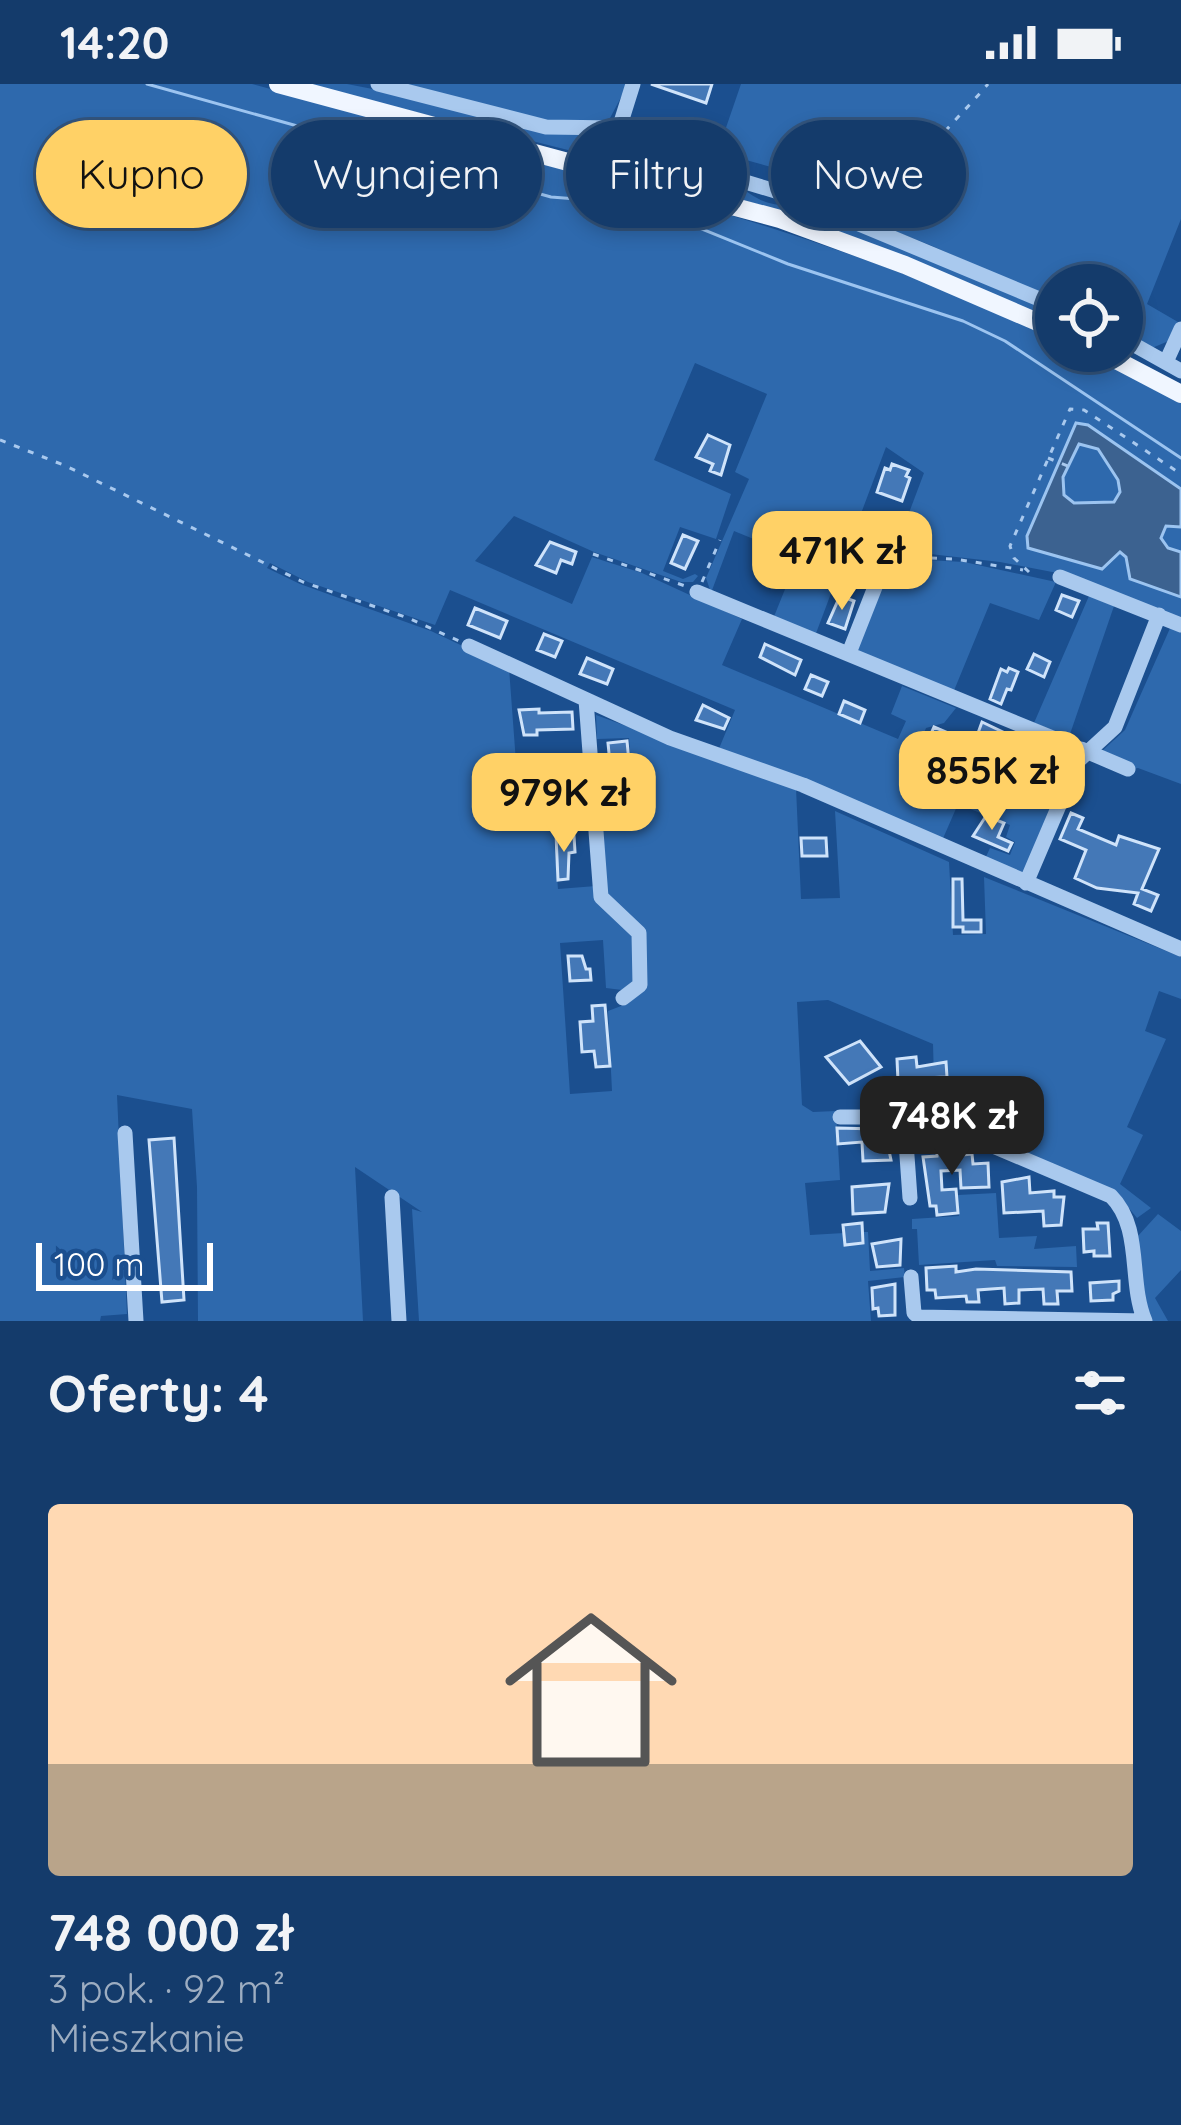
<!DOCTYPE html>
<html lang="pl">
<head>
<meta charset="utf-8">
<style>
	:root { --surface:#143b6b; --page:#1d4271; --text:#f1f3f6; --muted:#9dadc1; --line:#33557e; --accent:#ffd166 }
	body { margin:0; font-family:Quicksand,sans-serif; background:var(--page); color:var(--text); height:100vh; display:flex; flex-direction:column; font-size:45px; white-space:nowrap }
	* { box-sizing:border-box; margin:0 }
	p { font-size:39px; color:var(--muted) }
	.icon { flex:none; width:66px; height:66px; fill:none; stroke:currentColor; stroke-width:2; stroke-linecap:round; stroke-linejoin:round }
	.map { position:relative; height:1237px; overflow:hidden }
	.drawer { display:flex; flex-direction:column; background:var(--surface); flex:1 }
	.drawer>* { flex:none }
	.hud { position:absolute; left:36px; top:36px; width:1110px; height:108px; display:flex; gap:24px }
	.buttons { position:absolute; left:1035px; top:180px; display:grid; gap:24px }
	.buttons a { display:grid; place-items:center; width:108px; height:108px; border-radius:50%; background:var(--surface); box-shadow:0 6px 18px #0003,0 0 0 3px var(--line); font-size:60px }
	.scale { position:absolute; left:36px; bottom:30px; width:177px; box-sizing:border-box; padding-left:12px; border:6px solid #fff; border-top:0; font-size:33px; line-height:42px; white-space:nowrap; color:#fff; -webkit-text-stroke:9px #1b4f8f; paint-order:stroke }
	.price { position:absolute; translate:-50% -102px; padding:0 27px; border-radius:24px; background:var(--accent); color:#111; font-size:39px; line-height:78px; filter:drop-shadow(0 3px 6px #0008) }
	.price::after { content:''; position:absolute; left:50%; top:72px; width:36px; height:27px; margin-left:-18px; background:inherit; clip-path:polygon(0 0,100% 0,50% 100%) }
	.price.current { background:#222; color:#fff }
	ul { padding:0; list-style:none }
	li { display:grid; align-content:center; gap:24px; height:636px; padding:0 48px }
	li span { display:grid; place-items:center; height:372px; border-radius:12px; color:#555 }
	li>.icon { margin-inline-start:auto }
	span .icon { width:216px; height:216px; fill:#fffc; stroke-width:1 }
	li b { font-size:51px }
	h2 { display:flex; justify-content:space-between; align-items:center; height:144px; padding:0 48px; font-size:51px }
	.chip { padding:0 42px; border-radius:54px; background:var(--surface); box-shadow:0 6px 18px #0003,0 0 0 3px var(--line); font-size:42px; line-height:108px }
	.chip.current { background:var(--accent); color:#111 }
	.status { display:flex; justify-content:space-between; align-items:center; height:84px; padding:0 60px; background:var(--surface); direction:ltr }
	.status svg { height:33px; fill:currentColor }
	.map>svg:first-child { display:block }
	.green { fill:#2e69ad }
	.water { fill:#3c6290; stroke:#9cc4f0; stroke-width:3; fill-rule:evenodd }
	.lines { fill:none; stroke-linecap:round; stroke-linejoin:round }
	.stream { stroke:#9cc4f0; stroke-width:3 }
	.building { fill:#4478b7; stroke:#cfe3fa; stroke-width:3 }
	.path { stroke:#a9c9ee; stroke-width:3; stroke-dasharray:6 9; stroke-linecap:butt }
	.minor { stroke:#a9c9ee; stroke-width:15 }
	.major { stroke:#f0f6ff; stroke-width:18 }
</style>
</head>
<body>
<div class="status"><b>14:20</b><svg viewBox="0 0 49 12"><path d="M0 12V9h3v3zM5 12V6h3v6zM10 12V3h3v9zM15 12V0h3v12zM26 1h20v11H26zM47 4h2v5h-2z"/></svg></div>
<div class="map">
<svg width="1181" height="1237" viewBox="0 0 1181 1237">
	<rect width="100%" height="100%" fill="#1b4f8f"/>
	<path class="green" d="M0,0H252L580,89C590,99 601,102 616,98C769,140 911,187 1056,254V267H1084L1181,317V536L1073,492L1000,478L895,466L924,389L886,363L815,552L773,535L798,473L734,447L711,509L706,494L749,395L735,388L767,310L695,279L654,376L731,410L716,455L680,443L663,487L683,495L695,490L698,492L693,498H681L594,468L514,432L475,477L572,520L592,473L642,489L742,535L722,581L898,655L906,637L891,630L902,602L956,624L944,639L926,644L918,664L1049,718L1056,703L1060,706L1022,793L984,777L990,764L1010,771L1015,758L1006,753L1010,741L958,720L941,759L796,695L718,667L735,626L450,506L435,541L308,498L270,479L267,484L300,500L431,547L509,584L520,732L552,731L558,805L596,802L597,816L632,846L637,895L622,906L606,904L603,856L560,859L570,1010L612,1007L608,927L629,919L645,900C644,883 648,855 639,841C628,827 610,824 604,807L599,700L632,696L629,654L597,655L596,631L796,704L801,815L840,814L835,727L949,778L953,851L986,850L984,793L1181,873V915L1159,907L1145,947L1166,955L1127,1043L1143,1051L1120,1100L1151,1124L1137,1134L1119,1112L1107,1104L935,1032L933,960L828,916L797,918L802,1021L813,1028L836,1027L840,1096L805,1099L810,1151L844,1149L846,1161L863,1159L862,1148H868L870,1187L904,1184L905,1193L868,1197L871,1237H419L412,1125L422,1128L355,1083L363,1237H198L197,1103L192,1025L117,1011L127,1230L101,1232L100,1237H0Z
		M303,0H347L598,49L602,54L601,63L584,70Z
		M390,0H628L609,36L550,38Z
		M741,0H1181V135L1147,220L1178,238L1171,256L1152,264L1122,248V201H1056V217L930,161L826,120L821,97L638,46L719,64Z
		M633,59L739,102C763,120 771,122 800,121L810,128L802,133L633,84L621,66Z
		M829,132L1056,228V239L837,147Z
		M890,474L964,478L1056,498L1039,536L990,519L953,609L864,572L857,565Z
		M1089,512L1114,522L1069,653L1034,639Z
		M1171,542L1181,546V700L1138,684L1133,685L1131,692L1091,677L1125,646Z
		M996,1109L999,1154L1037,1152L1034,1165L1076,1162L1077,1183L997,1182L995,1176L919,1181L917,1145H912V1135L959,1132L958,1111Z
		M1158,1130L1181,1147V1186L1155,1214L1168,1237H1151L1145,1220L1137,1153Z"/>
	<path class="water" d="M1076,339L1088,341L1181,405V443L1166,442L1161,454L1168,464L1181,468V513L1130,495L1126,473L1120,468L1102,485L1028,464L1027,452ZM1079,360L1098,365L1118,396L1120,408L1114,418L1074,419L1064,411L1063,393Z"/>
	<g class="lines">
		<path class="stream" d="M147,0L551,113L628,119L660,128L788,180L963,237L1005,257L1181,374"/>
	</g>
	<path class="building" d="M651,0H712L706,19Z
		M708,351L730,361L721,391L710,387L713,380L696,373Z
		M892,380L909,386L906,392L910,394L902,417L877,408L885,384L890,386Z
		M683,451L698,457L685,485L671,479Z
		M550,458L576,468L572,480L561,476L556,489L536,481Z
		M858,463L875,470L865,494L849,488Z
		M770,466L786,473L782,484L788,487L783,499L760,491Z
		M1062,511L1079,517L1072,533L1056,526Z
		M840,512L854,517L845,545L828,539Z
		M475,524L507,537L500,554L468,541Z
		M544,550L562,557L555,573L537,566Z
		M765,560L801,576L795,591L760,573Z
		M1034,570L1050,578L1044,593L1027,585Z
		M587,574L613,585L607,600L580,590Z
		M1009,584L1018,588L1011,606L1007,605L1001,620L990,615L1001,585L1007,588Z
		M811,591L828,598L822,612L805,605Z
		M844,617L865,626L860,639L839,630Z
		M703,621L729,634L724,645L696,636Z
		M539,625V629L572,628L573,645L537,646V651H524L519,626Z
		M982,638L1011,652L1002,667L981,660L984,651L978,649Z
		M934,643L960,654L953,672L926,661Z
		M627,657L630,688L611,690L608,659Z
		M568,697L570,723L521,730L520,712L552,710V698Z
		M1071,729L1083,734L1078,745L1116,761L1119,752L1159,765L1142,805L1158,811L1151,827L1134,820L1138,809L1097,804L1075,794L1086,766L1060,755Z
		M986,732L1004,739L998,753L1012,759L1008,767L973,752Z
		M556,752H574L575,768L569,769L568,795L558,796Z
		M801,754H826L827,772H802Z
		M953,795H962L963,836H981V848H963V843H953Z
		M568,872H582L586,885H590L591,896L570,897Z
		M605,921L610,982L596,983L594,967L582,968L580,938L593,937L592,922Z
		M860,957L881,983L849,1000L826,973Z
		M916,973L917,983L946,978L947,993L924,994V1003L911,1004L910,996L898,997L897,975Z
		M977,996L978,1002H985L987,1019L957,1021L956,997Z
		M837,1044L876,1045L877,1057H887L891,1076L863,1077L862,1058L838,1060Z
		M174,1054L184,1216L162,1218L149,1056Z
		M951,1060L952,1072L972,1070L973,1080L988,1079L989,1103L961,1104L960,1086L941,1087L942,1106L956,1105L958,1129L937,1131L936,1122H930L923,1073L937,1072V1061Z
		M1029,1093L1030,1109L1054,1107V1113H1064L1061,1141L1044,1142L1043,1127L1004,1129L1002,1098Z
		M889,1100L885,1128L853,1130L852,1103Z
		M862,1139L863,1159L845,1161L843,1141Z
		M1097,1139H1108L1110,1172H1094V1167L1084,1168L1083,1145H1098Z
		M901,1155L900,1181L877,1183L872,1160Z
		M956,1182V1188L976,1185L1071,1188L1072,1207H1057L1058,1220H1044L1043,1205L1019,1206V1219L1005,1220L1004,1204L978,1206L979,1218H967L966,1212L936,1214L935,1206H927L926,1184Z
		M1119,1197V1207L1113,1210V1216L1091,1217L1090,1199Z
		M895,1200V1231L879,1232L878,1224L873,1225L872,1204Z"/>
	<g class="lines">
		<path class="path" d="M893,137C912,72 947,48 988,0
			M0,356L66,382L303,498L408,534L459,557
			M1048,374L1075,385
			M593,470L688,503
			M901,473L955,475L1023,486
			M1029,488L1014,474L1010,462L1070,325L1084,326L1181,390
			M702,498L720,456"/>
		<path class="minor" d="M378,0L546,43L616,44L679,78L792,112L1056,222
			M606,86L633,0
			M1122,254L1181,287
			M1166,278L1181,245
			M1060,493L1181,541
			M697,508L1072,662L1078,677L1026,799
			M469,562L670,654L803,701L1181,865
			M849,569L890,465
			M586,616L601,813L639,849L640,901L623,914
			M1081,665L1128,685
			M1078,677L1115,643L1159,531
			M904,1030L910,1114
			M840,1033H925L1111,1112C1143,1144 1128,1197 1145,1237
			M125,1049L136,1237
			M392,1113L399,1237
			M911,1193L914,1229L919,1233L1145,1237"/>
		<path class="major" d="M278,0L780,135L905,181L1056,246
			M1099,267L1181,310"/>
	</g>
</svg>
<div class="buttons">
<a><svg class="icon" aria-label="locate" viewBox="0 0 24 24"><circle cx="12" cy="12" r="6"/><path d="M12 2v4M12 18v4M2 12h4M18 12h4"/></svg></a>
</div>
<div class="scale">100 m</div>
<b class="price" style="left:842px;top:529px">471K zł</b>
<b class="price" style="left:992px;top:749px">855K zł</b>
<b class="price" style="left:564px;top:771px">979K zł</b>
<b class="price current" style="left:952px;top:1094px">748K zł</b>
<div class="hud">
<a class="chip current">Kupno</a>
<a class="chip">Wynajem</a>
<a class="chip">Filtry</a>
<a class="chip">Nowe</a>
</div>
</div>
<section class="drawer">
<h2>Oferty: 4<svg class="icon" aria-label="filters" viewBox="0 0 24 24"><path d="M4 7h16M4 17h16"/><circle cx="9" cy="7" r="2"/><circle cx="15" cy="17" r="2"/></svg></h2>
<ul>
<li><span style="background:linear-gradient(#ffd9b3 70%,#b9a48a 0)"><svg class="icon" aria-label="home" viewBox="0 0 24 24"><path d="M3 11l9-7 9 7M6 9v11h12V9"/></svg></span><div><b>748 000 zł</b><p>3 pok. · 92 m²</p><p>Mieszkanie</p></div></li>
</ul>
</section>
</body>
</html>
